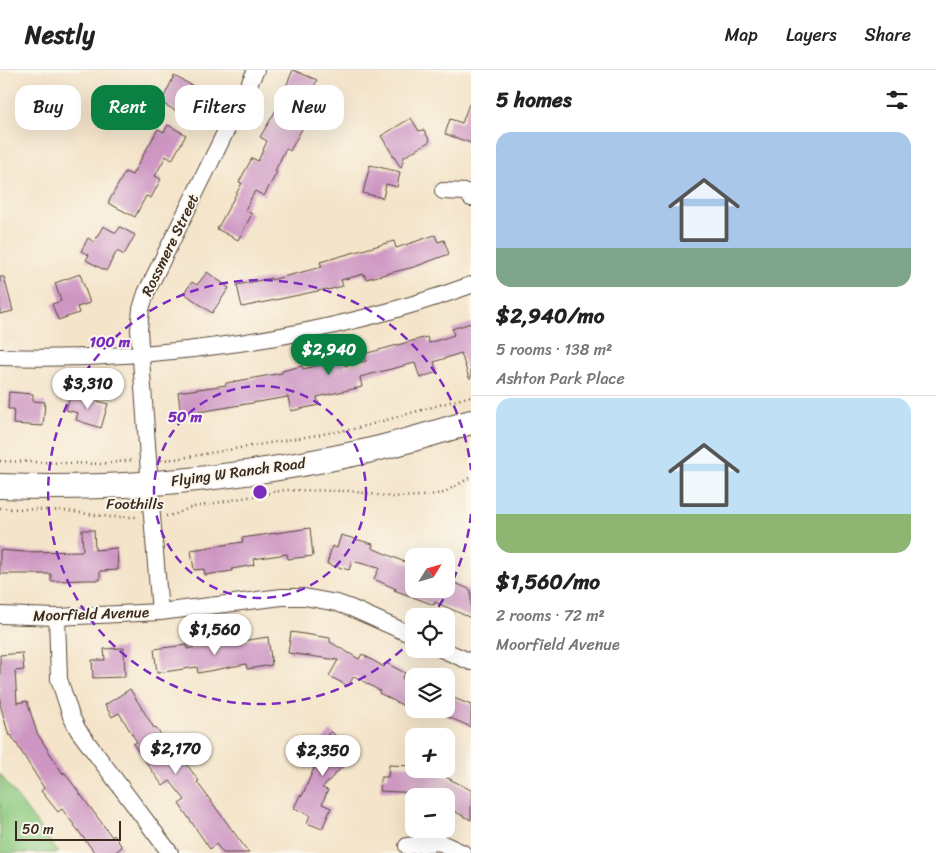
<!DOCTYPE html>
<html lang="en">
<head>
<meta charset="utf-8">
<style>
	:root { --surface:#fff; --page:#f6f6f6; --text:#222; --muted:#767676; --line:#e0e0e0; --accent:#0b8043 }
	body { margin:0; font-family:Sriracha,sans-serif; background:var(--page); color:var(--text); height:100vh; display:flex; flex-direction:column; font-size:19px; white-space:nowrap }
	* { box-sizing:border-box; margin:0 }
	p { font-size:16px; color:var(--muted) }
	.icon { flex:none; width:28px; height:28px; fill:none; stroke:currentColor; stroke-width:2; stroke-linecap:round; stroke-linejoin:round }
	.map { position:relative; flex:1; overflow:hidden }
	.sheet { display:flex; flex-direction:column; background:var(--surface); width:465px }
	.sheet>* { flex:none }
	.banner { position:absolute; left:15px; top:15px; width:380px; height:45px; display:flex; gap:10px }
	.needle { width:32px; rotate:53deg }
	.controls { position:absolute; left:405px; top:478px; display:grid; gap:10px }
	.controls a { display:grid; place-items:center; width:50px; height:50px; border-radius:10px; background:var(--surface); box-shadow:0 5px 20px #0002; font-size:25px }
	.scale { position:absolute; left:15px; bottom:12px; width:106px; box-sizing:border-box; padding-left:5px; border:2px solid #3b2a1e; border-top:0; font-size:14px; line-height:18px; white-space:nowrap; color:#3b2a1e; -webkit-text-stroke:4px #fbf7ec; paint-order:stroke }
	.price { position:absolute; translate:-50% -42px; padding:0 11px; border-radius:18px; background:#fff; color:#222; font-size:16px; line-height:32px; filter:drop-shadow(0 1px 2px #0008) }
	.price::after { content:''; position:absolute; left:50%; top:30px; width:15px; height:11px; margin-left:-8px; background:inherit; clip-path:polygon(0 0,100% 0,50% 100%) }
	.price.selected { background:var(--accent); color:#fff }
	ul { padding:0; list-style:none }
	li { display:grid; align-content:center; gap:10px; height:265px; padding:0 25px }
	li+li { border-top:1px solid var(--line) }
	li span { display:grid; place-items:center; height:155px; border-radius:15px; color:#555 }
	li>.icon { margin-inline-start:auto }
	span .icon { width:90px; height:90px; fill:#fffc; stroke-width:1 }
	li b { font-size:21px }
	h2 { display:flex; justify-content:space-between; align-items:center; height:60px; padding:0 25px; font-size:21px }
	.tag { padding:0 18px; border-radius:15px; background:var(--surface); box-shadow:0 5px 20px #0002; font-size:18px; line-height:45px }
	.tag.selected { background:var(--accent); color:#fff }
	header { display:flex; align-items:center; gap:30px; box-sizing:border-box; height:70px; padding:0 25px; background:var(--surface); border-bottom:1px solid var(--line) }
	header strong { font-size:24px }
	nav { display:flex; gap:28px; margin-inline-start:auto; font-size:18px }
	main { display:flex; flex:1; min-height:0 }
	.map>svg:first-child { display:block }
	.green { fill:#8ecb81; stroke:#647a50 }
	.building { fill:#cd96c3 }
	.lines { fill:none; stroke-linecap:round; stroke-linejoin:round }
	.street-casing { stroke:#574638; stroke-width:18 }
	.secondary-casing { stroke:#574638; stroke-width:26 }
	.path { stroke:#574638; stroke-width:2.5; stroke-dasharray:1 4; stroke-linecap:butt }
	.street { stroke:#fff; stroke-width:16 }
	.secondary { stroke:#fff; stroke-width:24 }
	.ring { fill:none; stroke:#7b2cbf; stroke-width:2.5; stroke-dasharray:9 6 }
	.labels { text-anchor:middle; stroke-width:4; stroke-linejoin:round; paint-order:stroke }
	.street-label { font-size:15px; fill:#3b2a1e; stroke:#fbf7ec }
	.centre { fill:#7b2cbf; stroke:#fbf7ec; stroke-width:2.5 }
	.ring-label { font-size:15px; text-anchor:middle; font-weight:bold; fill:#7b2cbf; stroke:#fbf7ec; stroke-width:4; stroke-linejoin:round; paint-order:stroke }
</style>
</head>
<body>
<header>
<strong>Nestly</strong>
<nav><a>Map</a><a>Layers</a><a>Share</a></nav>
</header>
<main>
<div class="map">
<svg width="471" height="783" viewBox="0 0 471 783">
	<rect width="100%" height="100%" fill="#fbf7ec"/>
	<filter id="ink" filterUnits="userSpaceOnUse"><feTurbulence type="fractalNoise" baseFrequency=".02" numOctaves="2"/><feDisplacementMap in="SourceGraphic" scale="10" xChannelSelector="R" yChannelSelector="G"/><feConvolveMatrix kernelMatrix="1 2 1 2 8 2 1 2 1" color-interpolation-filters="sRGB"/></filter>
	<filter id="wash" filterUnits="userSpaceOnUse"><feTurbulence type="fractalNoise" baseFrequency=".0096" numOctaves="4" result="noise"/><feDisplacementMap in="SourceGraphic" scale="20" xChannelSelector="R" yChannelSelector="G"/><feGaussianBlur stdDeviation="1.12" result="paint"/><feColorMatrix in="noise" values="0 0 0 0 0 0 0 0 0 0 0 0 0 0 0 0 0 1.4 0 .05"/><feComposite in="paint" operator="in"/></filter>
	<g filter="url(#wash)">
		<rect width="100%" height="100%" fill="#f4e4c9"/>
		<path class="green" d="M0,704L59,783H0Z"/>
		<g id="blocks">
			<path class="building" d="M293,0L317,10L308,30L304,28L294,52L303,57L290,81L286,78L275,101L277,102L264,126L255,121L245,140L252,144L238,170L217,159L242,113L239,112L252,88L258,91L267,71L260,67L275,42Z
				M174,6L203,21L195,36L189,32L183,44L161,33Z
				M469,34H471V73L445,64L450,49L462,53Z
				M411,48L419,61L424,60L430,71L404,87L401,98L381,66Z
				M168,55L186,65L172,90L166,86L155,106L161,109L151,128L146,126L135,147L108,133L125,102L132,105L158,59L164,62Z
				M370,95L400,102L397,117L386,114L383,128L363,123Z
				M103,156L116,163L120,157L135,165L124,185L117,181L106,201L86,190L89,185L81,181L88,168L94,172Z
				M435,165L438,172L444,170L449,184L414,197L366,209L364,204L341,210L343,216L328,220L327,219L242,237L237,215L271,208V210L322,197L320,192L394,171L396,178Z
				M207,202L229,218L212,243L184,223L192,212L197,215Z
				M80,204L90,233L77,237L79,243L58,250L52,234L61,231L55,213Z
				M0,207H4L13,241L0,244Z
				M471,253V308H469L461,283L434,292L437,302L420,308L415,293L360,307L362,317L317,327L319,335L291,341L288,327L181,345L178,322L226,315V313L282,303V301L302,296L303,299L344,289L345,296L366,291L364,284L427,267L429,273L454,265L452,259Z
				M9,322L33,324V331L45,332L43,356L13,354L14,339H8Z
				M71,323L108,334L101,358L76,350L78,343L66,340Z
				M310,458L313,486L288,489L287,484L253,489L254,495L232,499V501L205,505L204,499L194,500L191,480L243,472L242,468Z
				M82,460H94L95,480L117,478L118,500L100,501V510H84L51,511V504H0V480L24,482L83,481Z
				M341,465L373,474L372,478L414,496V519H446V509L471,520V548L435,532L434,535L394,520L396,519L374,509L379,498L352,491L349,500L327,494L332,476L337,478Z
				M291,562L330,568V572L359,589L362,584L384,597L386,593L405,603L402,608L414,614V616L404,636L379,623L380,621L354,606L348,616L329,606L338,590L288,583Z
				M268,567L272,595L247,599L246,594L198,603L197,597L157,603L154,579L187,575V579L228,570L229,573Z
				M124,578L125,607L93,608L92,590H105L104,579Z
				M22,583L24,600L15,601L17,633L27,631L37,663L63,704L64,702L112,767L114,765L122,777L114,783H95L62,739L58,742L41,721L44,718L11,665L9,666L0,634V585Z
				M130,619L154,658L155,657L177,685L179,684L199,711L197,712L249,783H223L216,774L210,779L179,734L185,730L170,711L163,716L133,674L137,672L119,643L112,647L105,635Z
				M446,625L471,635V657L446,646Z
				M331,661L345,675L350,670L359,679L322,718L328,720L322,734L331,738L322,759L307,753L310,745L294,738L300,725L302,726L315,696L306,687Z
				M389,695L414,696V699H430L471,720V750L446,737V726H425L419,723L380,721L381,707H388Z"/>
		</g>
	</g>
	<g filter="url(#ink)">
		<use href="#blocks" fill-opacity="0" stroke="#574638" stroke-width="1"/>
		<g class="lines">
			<defs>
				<path id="street" d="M443,121L467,122L471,128
					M0,287C158,292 322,269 471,215
					M160,542L152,446L139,260L141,239L146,223L256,0
					M0,545L57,547L160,542L282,527H304L337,533L351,538L414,566
					M57,547L59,609L71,646L78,660L170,783
					M441,579L471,592
					M407,776L439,772L463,783"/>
				<path id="secondary" d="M0,416C119,421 241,408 358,383C396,375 434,363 471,352"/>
			</defs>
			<use href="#street" class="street-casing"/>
			<use href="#secondary" class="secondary-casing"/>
			<path class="path" d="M161,390L175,389L358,358L471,326
				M0,391L101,394L133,390
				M0,438L67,441L110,447H138
				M166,446L174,445L189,438L285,420L349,421L393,427L422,426L443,423L471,407"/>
			<use href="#street" class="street"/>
			<use href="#secondary" class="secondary"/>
		</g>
	</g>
	<g class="ring">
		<circle cx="260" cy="422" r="106"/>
		<path d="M471 444A212 212 0 0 1 433 545M413 569A212 212 0 1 1 471 400"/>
	</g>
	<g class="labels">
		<g class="street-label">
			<text transform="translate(170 175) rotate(-64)" y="5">Rossmere Street</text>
			<text transform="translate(238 402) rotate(-8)" y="5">Flying W Ranch Road</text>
			<text x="135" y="439">Foothills</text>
			<text transform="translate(91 544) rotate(-2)" y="5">Moorfield Avenue</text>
		</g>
	</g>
	<circle cx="260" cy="422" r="8" class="centre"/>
	<g class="ring-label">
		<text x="110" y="277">100 m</text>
		<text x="185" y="352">50 m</text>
	</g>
</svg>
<div class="controls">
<a><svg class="needle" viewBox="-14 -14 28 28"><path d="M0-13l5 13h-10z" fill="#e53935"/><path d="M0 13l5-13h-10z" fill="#767676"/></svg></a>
<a><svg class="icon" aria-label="locate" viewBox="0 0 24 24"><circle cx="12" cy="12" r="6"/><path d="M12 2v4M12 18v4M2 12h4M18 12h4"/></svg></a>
<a><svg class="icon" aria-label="layers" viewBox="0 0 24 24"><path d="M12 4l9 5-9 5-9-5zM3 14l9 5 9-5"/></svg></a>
<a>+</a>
<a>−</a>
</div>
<div class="scale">50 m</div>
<b class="price selected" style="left:329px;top:306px">$2,940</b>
<b class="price" style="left:88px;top:340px">$3,310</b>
<b class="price" style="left:215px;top:586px">$1,560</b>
<b class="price" style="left:176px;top:705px">$2,170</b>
<b class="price" style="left:323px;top:707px">$2,350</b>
<div class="banner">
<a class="tag">Buy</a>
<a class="tag selected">Rent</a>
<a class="tag">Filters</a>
<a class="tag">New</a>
</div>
</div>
<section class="sheet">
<h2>5 homes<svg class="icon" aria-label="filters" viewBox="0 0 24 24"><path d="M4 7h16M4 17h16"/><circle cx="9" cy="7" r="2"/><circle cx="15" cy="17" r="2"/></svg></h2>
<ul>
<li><span style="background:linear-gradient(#a9c7e8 75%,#7fa58c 0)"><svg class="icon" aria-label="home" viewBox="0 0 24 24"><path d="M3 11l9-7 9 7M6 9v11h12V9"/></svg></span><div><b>$2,940/mo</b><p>5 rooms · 138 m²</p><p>Ashton Park Place</p></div></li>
<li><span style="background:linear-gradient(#bfe0f5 75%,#8fb573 0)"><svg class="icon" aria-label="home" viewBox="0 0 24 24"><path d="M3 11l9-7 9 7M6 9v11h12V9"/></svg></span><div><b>$1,560/mo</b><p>2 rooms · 72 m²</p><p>Moorfield Avenue</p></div></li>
</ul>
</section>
</main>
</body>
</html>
